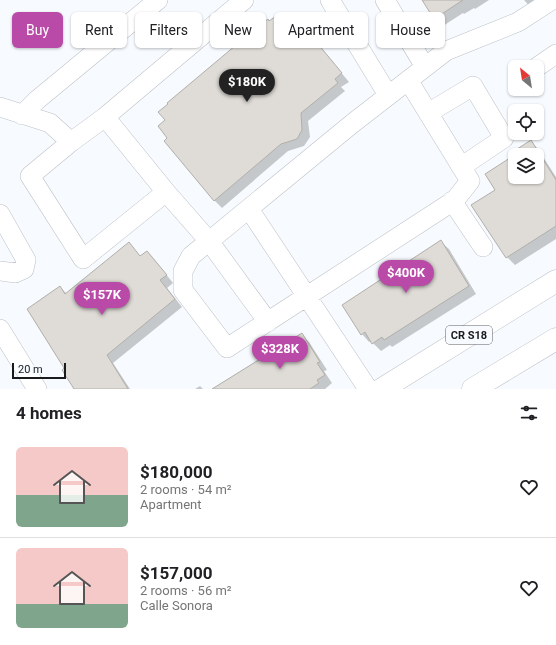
<!DOCTYPE html>
<html lang="en">
<head>
<meta charset="utf-8">
<style>
	:root { --surface:#fff; --page:#f6f6f6; --text:#202124; --muted:#757577; --line:#e0e0e0; --accent:#b94aa7 }
	body { margin:0; font-family:Roboto,sans-serif; background:var(--page); color:var(--text); height:100vh; display:flex; flex-direction:column; font-size:15px; white-space:nowrap }
	* { box-sizing:border-box; margin:0 }
	p { font-size:13px; color:var(--muted) }
	.icon { flex:none; width:22px; height:22px; fill:none; stroke:currentColor; stroke-width:2; stroke-linecap:round; stroke-linejoin:round }
	.map { position:relative; height:389px; overflow:hidden }
	.details { display:flex; flex-direction:column; background:var(--surface); flex:1 }
	.details>* { flex:none }
	.banner { position:absolute; left:12px; top:12px; width:532px; height:36px; display:flex; gap:8px }
	.needle { width:26px; rotate:330deg }
	.controls { position:absolute; left:508px; top:60px; display:grid; gap:8px }
	.controls a { display:grid; place-items:center; width:36px; height:36px; border-radius:6px; background:var(--surface); box-shadow:0 1px 3px #0004; font-size:20px }
	.scale { position:absolute; left:12px; bottom:10px; width:54px; box-sizing:border-box; padding-left:4px; border:2px solid #181a1c; border-top:0; font-size:11px; line-height:14px; white-space:nowrap; color:#181a1c; -webkit-text-stroke:3px #f7fafe; paint-order:stroke }
	.price { position:absolute; translate:-50% -34px; padding:0 9px; border-radius:14px; background:var(--accent); color:#fff; font-size:13px; line-height:26px; filter:drop-shadow(0 1px 2px #0008) }
	.price::after { content:''; position:absolute; left:50%; top:24px; width:12px; height:9px; margin-left:-6px; background:inherit; clip-path:polygon(0 0,100% 0,50% 100%) }
	.price.selected { background:#222; color:#fff }
	ul { padding:0; list-style:none }
	li { display:flex; align-items:center; gap:12px; height:100px; padding:0 16px }
	li+li { border-top:1px solid var(--line) }
	li span { display:grid; place-items:center; flex:none; width:112px; height:80px; border-radius:6px; color:#555 }
	li>.icon { margin-inline-start:auto }
	span .icon { width:48px; height:48px; fill:#fffc; stroke-width:1 }
	li b { font-size:17px }
	h2 { display:flex; justify-content:space-between; align-items:center; height:48px; padding:0 16px; font-size:17px }
	.chip { padding:0 14px; border-radius:6px; background:var(--surface); box-shadow:0 1px 3px #0004; font-size:14px; line-height:36px }
	.chip.selected { background:var(--accent); color:#fff }
	.map>svg:first-child { display:block }
	.shadow { fill:#0003; fill-rule:evenodd }
	.building { fill:#dfdcd7; stroke:#b2afaa; fill-rule:evenodd }
	.lines { fill:none; stroke-linecap:round; stroke-linejoin:round }
	.minor-casing { stroke:#bcc0c5; stroke-width:20 }
	.major-casing { stroke:#bcc0c5; stroke-width:23 }
	.minor { stroke:#fff; stroke-width:19 }
	.major { stroke:#fff; stroke-width:22 }
	.labels { text-anchor:middle; stroke-width:3.5; stroke-linejoin:round; paint-order:stroke }
	.shield { fill:#f7fafe; stroke:#5b5d60; stroke-width:1 }
	.shield-label { font-size:11px; font-weight:bold; fill:#181a1c }
</style>
</head>
<body>
<div class="map">
<svg width="556" height="389" viewBox="0 0 556 389">
	<rect width="100%" height="100%" fill="#f7fafe"/>
	<path class="shadow" d="M423,0H489L475,9L474,8L464,14L463,13L443,26Z
		M524,0H552L534,11Z
		M279,15L286,23L301,24L349,82L341,87L345,91L308,121L310,137L304,146L288,151L222,208L214,200L270,23Z
		M531,141L538,149L556,177V239L515,265L507,257L496,191L514,156L512,153ZM515,155H537V177H515Z
		M441,242L449,249L476,294L392,347L390,345L381,351L371,341L369,342L362,334Z
		M136,251L141,257L147,252L154,259L173,283L167,288L182,307L113,363L130,389H75L66,369L60,287L67,294Z
		M301,334L309,342L327,370L324,371L332,383L325,389H213Z
		M200,386L203,389H195Z"/>
	<path class="building" d="M422,0H463L434,19Z
		M279,14L285,22L294,15L342,73L335,79L338,83L301,113L302,130L297,139L281,144L214,201L164,141L167,138L158,126L165,120L158,112L168,104L167,103L242,40L268,19L269,21Z
		M531,140L556,180V226L506,258L471,205L495,190L485,174L513,156L511,153ZM515,155H537V177H515Z
		M441,240L469,286L384,340L382,337L372,344L365,332L361,335L342,305Z
		M129,242L140,256L147,251L167,275L160,280L175,299L107,355L128,389H74L62,370L64,368L27,309L60,286L65,294Z
		M302,333L320,362L317,363L325,375L317,380L319,383L310,389H212Z"/>
	<g class="lines">
		<defs>
			<path id="minor" d="M330,0L388,95
				M385,0L425,67
				M537,67L556,54
				M408,80L470,181L455,200L227,348L183,290V271L191,256L353,123L446,51L518,22L552,0
				M0,107L50,123L71,142
				M428,113L473,86L504,138L461,167
				M22,115L37,100L158,0
				M105,117L71,142L30,176L83,259L166,192L105,117L244,0
				M166,192L209,241L268,322
				M452,201L483,247
				M249,209L368,389
				M0,214L26,260L24,269L15,273L0,271
				M0,329L37,389"/>
			<path id="major" d="M382,389L556,281
				M473,389L556,339"/>
		</defs>
		<use href="#minor" class="minor-casing"/>
		<use href="#major" class="major-casing"/>
		<use href="#minor" class="minor"/>
		<use href="#major" class="major"/>
	</g>
	<g class="labels">
		<rect class="shield" x="446" y="326" width="46" height="18" rx="3"/>
		<g class="shield-label">
			<text x="469" y="339">CR S18</text>
		</g>
	</g>
</svg>
<div class="controls">
<a><svg class="needle" viewBox="-14 -14 28 28"><path d="M0-13l5 13h-10z" fill="#e53935"/><path d="M0 13l5-13h-10z" fill="#757577"/></svg></a>
<a><svg class="icon" aria-label="locate" viewBox="0 0 24 24"><circle cx="12" cy="12" r="6"/><path d="M12 2v4M12 18v4M2 12h4M18 12h4"/></svg></a>
<a><svg class="icon" aria-label="layers" viewBox="0 0 24 24"><path d="M12 4l9 5-9 5-9-5zM3 14l9 5 9-5"/></svg></a>
</div>
<div class="scale">20 m</div>
<b class="price selected" style="left:247px;top:103px">$180K</b>
<b class="price" style="left:406px;top:294px">$400K</b>
<b class="price" style="left:102px;top:316px">$157K</b>
<b class="price" style="left:280px;top:370px">$328K</b>
<div class="banner">
<a class="chip selected">Buy</a>
<a class="chip">Rent</a>
<a class="chip">Filters</a>
<a class="chip">New</a>
<a class="chip">Apartment</a>
<a class="chip">House</a>
</div>
</div>
<section class="details">
<h2>4 homes<svg class="icon" aria-label="filters" viewBox="0 0 24 24"><path d="M4 7h16M4 17h16"/><circle cx="9" cy="7" r="2"/><circle cx="15" cy="17" r="2"/></svg></h2>
<ul>
<li><span style="background:linear-gradient(#f6c9c9 60%,#7fa58c 0)"><svg class="icon" aria-label="home" viewBox="0 0 24 24"><path d="M3 11l9-7 9 7M6 9v11h12V9"/></svg></span><div><b>$180,000</b><p>2 rooms · 54 m²</p><p>Apartment</p></div><svg class="icon" aria-label="heart" viewBox="0 0 24 24"><path d="M12 20l-8-8c-3-5 5-10 8-4 3-6 11-1 8 4z"/></svg></li>
<li><span style="background:linear-gradient(#f6c9c9 70%,#7fa58c 0)"><svg class="icon" aria-label="home" viewBox="0 0 24 24"><path d="M3 11l9-7 9 7M6 9v11h12V9"/></svg></span><div><b>$157,000</b><p>2 rooms · 56 m²</p><p>Calle Sonora</p></div><svg class="icon" aria-label="heart" viewBox="0 0 24 24"><path d="M12 20l-8-8c-3-5 5-10 8-4 3-6 11-1 8 4z"/></svg></li>
</ul>
</section>
</body>
</html>
